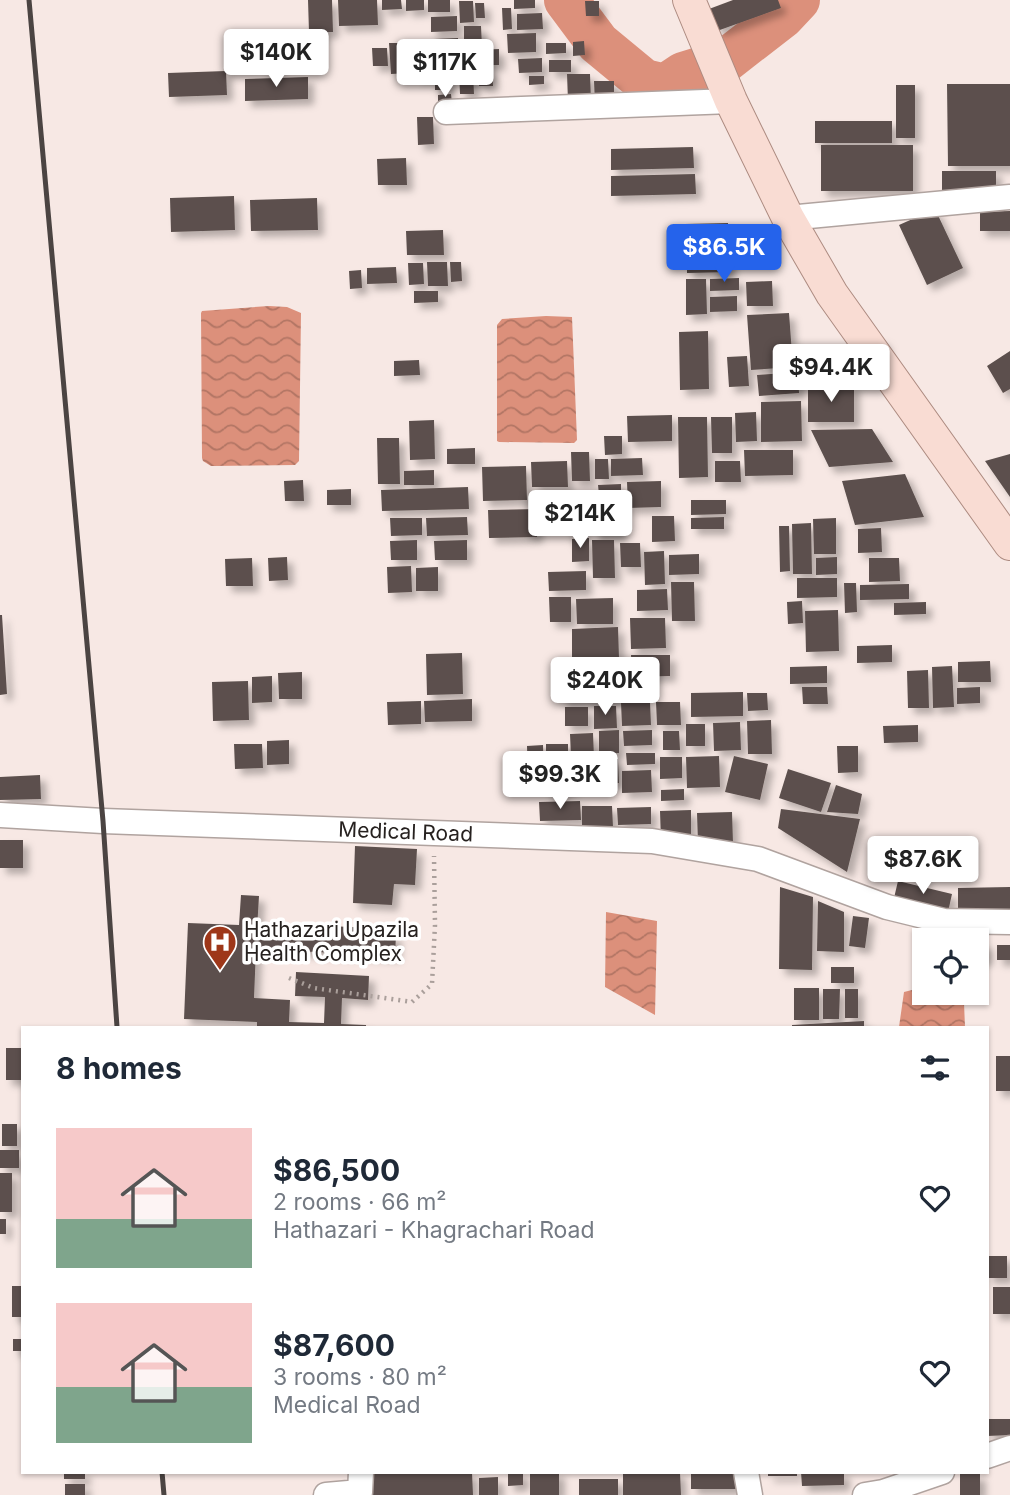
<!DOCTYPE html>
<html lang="en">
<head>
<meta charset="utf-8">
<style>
	:root { --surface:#fff; --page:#f6f6f7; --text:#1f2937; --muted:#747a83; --accent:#2563eb }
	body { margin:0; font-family:Inter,sans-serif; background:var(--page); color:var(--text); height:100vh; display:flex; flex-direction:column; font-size:26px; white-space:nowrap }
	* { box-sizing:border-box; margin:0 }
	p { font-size:23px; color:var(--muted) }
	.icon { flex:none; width:38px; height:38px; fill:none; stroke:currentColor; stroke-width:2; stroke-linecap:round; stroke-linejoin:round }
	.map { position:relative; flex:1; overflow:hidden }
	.sheet { position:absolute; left:21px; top:1026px; width:968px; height:448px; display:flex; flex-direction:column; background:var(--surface); border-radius:0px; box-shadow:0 2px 5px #0004 }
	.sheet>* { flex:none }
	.fabs { position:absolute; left:912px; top:928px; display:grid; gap:14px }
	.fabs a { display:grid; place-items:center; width:77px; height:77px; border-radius:0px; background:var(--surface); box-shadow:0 2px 5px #0004; font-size:35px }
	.price { position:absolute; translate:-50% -60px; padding:0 16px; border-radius:7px; background:#fff; color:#222; font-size:23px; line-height:46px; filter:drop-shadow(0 2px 4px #0008) }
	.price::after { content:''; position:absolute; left:50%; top:42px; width:21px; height:16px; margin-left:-10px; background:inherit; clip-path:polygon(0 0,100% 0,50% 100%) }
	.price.on { background:var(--accent); color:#fff }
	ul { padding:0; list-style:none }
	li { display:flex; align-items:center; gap:21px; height:175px; padding:0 35px }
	li span { display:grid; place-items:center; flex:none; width:196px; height:140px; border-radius:0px; color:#555 }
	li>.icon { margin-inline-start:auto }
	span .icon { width:84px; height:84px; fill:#fffc; stroke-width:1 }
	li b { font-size:30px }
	h2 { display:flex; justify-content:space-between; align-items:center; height:84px; padding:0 35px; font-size:30px }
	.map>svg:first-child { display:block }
	.water { fill:url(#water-waves) }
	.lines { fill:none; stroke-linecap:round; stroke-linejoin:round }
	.river { stroke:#dc907b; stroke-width:44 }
	.building { fill:#5c504d; filter:url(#shadow) }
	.minor-casing { stroke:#b0a39f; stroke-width:27 }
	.major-casing { stroke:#ad8b81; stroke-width:34 }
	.path { stroke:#aa9f9b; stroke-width:4.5; stroke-dasharray:2 5; stroke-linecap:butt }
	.minor { stroke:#fff; stroke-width:24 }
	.major { stroke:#f9dcd3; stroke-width:32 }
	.rail { stroke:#4b4442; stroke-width:5 }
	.labels { text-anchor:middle; stroke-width:7; stroke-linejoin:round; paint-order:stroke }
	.street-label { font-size:21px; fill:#26211f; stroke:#fff }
	.poi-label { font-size:21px; fill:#26211f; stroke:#fff; text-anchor:start }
</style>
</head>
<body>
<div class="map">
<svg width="1010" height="1495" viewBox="0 0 1010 1495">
	<defs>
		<pattern id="water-waves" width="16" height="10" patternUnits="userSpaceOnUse" patternTransform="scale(1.75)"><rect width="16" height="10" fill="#dc907b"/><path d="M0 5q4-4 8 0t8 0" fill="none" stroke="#b27564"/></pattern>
		<filter id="shadow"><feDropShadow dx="6" dy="6" stdDeviation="3.5" flood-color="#0004"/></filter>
	</defs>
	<rect width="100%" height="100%" fill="#f7e8e4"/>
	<path class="water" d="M269,306L287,307L301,313L299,461L295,465L211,466L203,461L202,458L201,313L202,311Z
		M546,316L572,317L577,440L574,443L499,442L497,441V325L502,319Z
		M606,912L657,921L655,1015L605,987Z
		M912,990H924V992H955L964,1003L965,1027H899L904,992Z"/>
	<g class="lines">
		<path class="river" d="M566,0L598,43L644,81L665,86L683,74L725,61L783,16L798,0"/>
	</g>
	<path class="building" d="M308,0H332L333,32H309Z
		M338,0H377L378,25L339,26Z
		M382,0H401L402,9L382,10Z
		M406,0H424V10L406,11Z
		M428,0H450V12H428Z
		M514,0H535V8L514,9Z
		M733,0H778L781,8L717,31L709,9Z
		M459,1H473L474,22L460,23Z
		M585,1H599V16H586Z
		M475,3H484L485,18H476Z
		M502,8H511L512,29L503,30Z
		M542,13L543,29L517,30V14Z
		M457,16V31L431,32V17Z
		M464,26H481L482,46L464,47Z
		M536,33V52L508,53L507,34Z
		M458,38V62L435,63L434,39Z
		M584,41L585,55L573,56V42Z
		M389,43H408L409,73L391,74Z
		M546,43H566V53L546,54Z
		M372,48H387L388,66H373Z
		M499,49V65H478L477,50Z
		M461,52H472L473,69L462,70Z
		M416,56H431L432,76L416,77Z
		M542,58V72L519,73L518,59Z
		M549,60H571V72H549Z
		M492,69L493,86H479L478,70Z
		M226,71L227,95L169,97L168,73Z
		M449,71V90H435V72Z
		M473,72L474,94H460L459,73Z
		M567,74H590L591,100L568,101Z
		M529,76H544V84L529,85Z
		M308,77V99L245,101V79Z
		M594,81H614V105H595Z
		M947,84H1010V166H948Z
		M896,85H915V138H896Z
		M451,94L452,103L438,104V95Z
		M417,117H433L434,144L418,145Z
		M815,121H892V143H815Z
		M821,145H913V191H821Z
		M693,147L694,168L611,170V149Z
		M406,158L407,185H378L377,159Z
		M942,171H996V190H942Z
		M695,174L696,194L611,196V176Z
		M234,196L235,230L171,232L170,198Z
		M317,198L318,230L251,231L250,200Z
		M935,209L963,268L927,285L899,225Z
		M1010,211V231H980V212Z
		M728,223L729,244L685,246V224Z
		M443,230L444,255H407L406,231Z
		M730,253L731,272L687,273V254Z
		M427,262H447L448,286H428Z
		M450,262H461L462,281L451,282Z
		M408,263H423L424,284L409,285Z
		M396,267L397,283L367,284V268Z
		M361,270L362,288L350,289L349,271Z
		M739,278V290L710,291V279Z
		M686,279H706L707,314L686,315Z
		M772,281L773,306H747L746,282Z
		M414,291H438V302L414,303Z
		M737,296V311L710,312V297Z
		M789,313L793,367L751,370L747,315Z
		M708,331L709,389L680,390L679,332Z
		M1010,351V389L1003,393L987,366Z
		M747,356L749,386L729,387L727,357Z
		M419,360L420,375L394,376V361Z
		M798,372L799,393L759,396L757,375Z
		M854,385V422H808V386Z
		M801,401L802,441L761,442V402Z
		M756,412L757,441L736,442L735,413Z
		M672,415V441L628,442L627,416Z
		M678,417H707L708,477L679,478Z
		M711,417H732V453H712Z
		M434,420L435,459L410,460L409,421Z
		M872,429L893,462L829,467L811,430Z
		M604,436H622V454L605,455Z
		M377,438H399L400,484H378Z
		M475,448V464H447V449Z
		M744,450H793V475L745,476Z
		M571,452H589L590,481H572Z
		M1010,454V497L985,461Z
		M642,458L643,475L611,476V459Z
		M595,459H608L609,479H595Z
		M567,461L568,487H532L531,462Z
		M715,461H740L741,482H715Z
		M526,466L527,500L483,501L482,467Z
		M434,470V485H404V471Z
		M905,474L924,517L855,525L842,481Z
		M303,480L304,501H285L284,481Z
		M661,481V507L628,508L627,482Z
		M621,484V494L599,495L598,485Z
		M468,487L469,509L382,511L381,490Z
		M351,489V505H327V490Z
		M540,490H571L572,502L540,503Z
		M624,497V508L599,509V498Z
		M691,500H726V514L691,515Z
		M536,509L537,537L489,538L488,510Z
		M652,516H674L675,541L652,542Z
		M467,517L468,535L427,536L426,518Z
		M724,517V529H691V518Z
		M390,518H422V535L391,536Z
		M836,518V554H814L813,519Z
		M621,523V535L593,536V524Z
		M811,523L812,574H793L792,524Z
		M779,526H789L790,571L780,572Z
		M881,528L882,552L858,553V529Z
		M589,538V561L572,562V539Z
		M417,540V560H391L390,541Z
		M467,540V560H435L434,541Z
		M592,540H614L615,578H593Z
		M620,543H640L641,567H621Z
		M664,551L665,584L645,585L644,552Z
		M699,554V574L669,575V555Z
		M287,557L288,580L269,581L268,558Z
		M837,557V574L816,575V558Z
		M252,558L253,586H226L225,559Z
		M869,558H899L900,581L869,582Z
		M411,566L412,592L388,593L387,567Z
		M438,567V591H416V568Z
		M586,571V590L549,591L548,572Z
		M797,578H837V597L797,598Z
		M671,582H694L695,621H672Z
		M844,583H856L857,612L845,613Z
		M909,584V599L860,600V585Z
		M667,589L668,610L637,611V590Z
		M549,597H571V622H550Z
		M613,598V624H577L576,599Z
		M802,601L803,623L788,624L787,602Z
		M926,602V614L894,615V603Z
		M838,610L839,651L806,652L805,611Z
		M0,615H2L7,694L0,695Z
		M630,618H665L666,648L631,649Z
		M618,627L619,658L572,659V629Z
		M892,645V662L857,663V646Z
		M462,653L463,694L427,695L426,654Z
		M631,655H670V676L632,677Z
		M990,661L991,682H958V662Z
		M827,666V683L790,684V667Z
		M952,666L954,707L933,708L932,667Z
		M928,670L929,708H908L907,671Z
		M302,672V699H279L278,673Z
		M272,676V702L252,703V677Z
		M623,679L624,700L561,702L560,681Z
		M248,681L249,720L213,721L212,682Z
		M802,687H827L828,704H803Z
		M980,687V703L957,704V688Z
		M743,692V716L691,717V693Z
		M747,693H767L768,710L748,711Z
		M472,699V721L425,722L424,701Z
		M421,701V724L388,725L387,702Z
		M650,702L651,725L622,726L621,703Z
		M656,702H680L681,725H657Z
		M594,706H616L617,728L594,729Z
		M565,707H588V726H565Z
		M771,720L772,754H748L747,721Z
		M740,722L741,750L714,751L713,723Z
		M686,724H705V746H686Z
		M918,725V742L884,743L883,726Z
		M619,730V753L599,754V731Z
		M652,730V745L624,746L623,731Z
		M663,731H679L680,750H663Z
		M593,733L594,757H571L570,734Z
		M289,740V764L267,765V741Z
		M234,744H262L263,768L235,769Z
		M546,744H568V755H546Z
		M543,745L544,779L528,780L527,746Z
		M837,746H858V772L838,773Z
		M626,753H655V764L627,765Z
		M719,756L720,787L687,788L686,757Z
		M734,756L768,764L760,800L725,792Z
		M660,757H682V778L660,779Z
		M618,759L619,783L603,784L602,760Z
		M545,764H572V790H546Z
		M788,769L831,783L821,812L779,798Z
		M651,770L652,792L622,793V771Z
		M40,775L41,799L0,800V777Z
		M836,785L862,794L858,814L827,812Z
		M684,789V800L661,801V790Z
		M580,801L581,820L540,821L539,802Z
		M582,806H612L613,827L582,828Z
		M651,807V824L618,825L617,808Z
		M781,809L860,819L847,872L778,828Z
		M691,810V841H661L660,811Z
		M732,812L733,843L698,844L697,813Z
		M0,840H23V868H0Z
		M355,846L417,849L415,885L394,884L392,905L353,903Z
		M898,881L952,894L948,912L894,898Z
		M780,887L813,897L812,970L779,969Z
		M1010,887V909L958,910V888Z
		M241,895L259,896L257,929L304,931V925L375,928V934L396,935L395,956L256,949L254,998L290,1000L289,1022L324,1023L325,997L295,996L296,972L369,976L368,1000L342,998L341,1024L366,1025V1027H257V1022L184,1019L188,923L239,925Z
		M818,901L844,912V952L817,951Z
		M853,916L869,918L865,948L849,946Z
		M921,941H924V983H921Z
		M976,943H987V960H976Z
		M997,945H1010V960H997Z
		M831,967H854V983H831Z
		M794,988H819V1020H794Z
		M823,989H840L839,1019H823Z
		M845,989H858V1018H845Z
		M864,1021V1027H792V1025Z
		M6,1048H23V1080H6Z
		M996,1056H1010V1091H996Z
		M2,1124H17V1146H2Z
		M0,1150H19V1168H0Z
		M0,1173H12V1212H0Z
		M0,1219H6V1234H0Z
		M987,1256H1007V1278H987Z
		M12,1286H23V1317H12Z
		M993,1287H1010V1314H993Z
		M13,1339H23V1351H13Z
		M987,1419H1010V1435L987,1436Z
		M64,1472H85V1479H64Z
		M372,1472H472L473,1495H372Z
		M508,1472H523V1485L508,1486Z
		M530,1472H559V1495H530Z
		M623,1472H680L681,1495H623Z
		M691,1472H736V1489H691Z
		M768,1472H797V1476H768Z
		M801,1472H844V1485L802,1486Z
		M960,1474H980V1495H960Z
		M498,1477V1495H479V1478Z
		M579,1479H618V1495H579Z
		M65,1484H85V1495H65Z"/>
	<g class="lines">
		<defs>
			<g id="minor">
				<path d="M446,112L731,101"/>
				<path d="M788,218L1010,197"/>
				<path id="s1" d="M0,815L103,821L652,841L758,859L887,907L944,921L1010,922"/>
				<path d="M987,1456L1010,1448"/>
				<path d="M746,1472L750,1495"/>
				<path d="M326,1495L360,1492L361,1472"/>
				<path d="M865,1495L883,1492L942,1472"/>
			</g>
			<path id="major" d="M689,0L731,101L788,218L832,294L1010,544"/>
		</defs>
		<use href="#minor" class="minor-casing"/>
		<use href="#major" class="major-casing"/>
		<path class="path" d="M289,978L314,988L412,1002L432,984L435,925L434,856"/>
		<use href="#minor" class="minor"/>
		<use href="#major" class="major"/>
		<path class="rail" d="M29,0L103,821L117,1027
			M162,1472L164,1495"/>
	</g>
	<defs>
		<symbol id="hospital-pin" viewBox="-11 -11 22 30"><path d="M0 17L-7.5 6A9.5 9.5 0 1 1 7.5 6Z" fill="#9e3719" stroke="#fff"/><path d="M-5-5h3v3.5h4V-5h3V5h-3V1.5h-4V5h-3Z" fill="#fff"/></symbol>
	</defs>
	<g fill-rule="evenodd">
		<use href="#hospital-pin" x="201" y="923" width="38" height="52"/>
	</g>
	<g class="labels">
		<g class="street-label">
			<text dy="7" stroke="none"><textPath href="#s1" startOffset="406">Medical Road</textPath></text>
		</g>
		<g class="poi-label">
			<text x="244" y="937">Hathazari Upazila<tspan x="244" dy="24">Health Complex</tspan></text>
		</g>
	</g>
</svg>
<div class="fabs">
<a><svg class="icon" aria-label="locate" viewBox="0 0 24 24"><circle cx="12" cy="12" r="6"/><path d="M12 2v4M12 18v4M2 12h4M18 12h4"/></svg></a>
</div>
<b class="price" style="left:276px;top:89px">$140K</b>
<b class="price" style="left:445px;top:99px">$117K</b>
<b class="price on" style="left:724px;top:284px">$86.5K</b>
<b class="price" style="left:831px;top:404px">$94.4K</b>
<b class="price" style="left:580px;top:550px">$214K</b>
<b class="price" style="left:605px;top:717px">$240K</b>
<b class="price" style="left:560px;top:811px">$99.3K</b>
<b class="price" style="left:923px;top:896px">$87.6K</b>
<section class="sheet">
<h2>8 homes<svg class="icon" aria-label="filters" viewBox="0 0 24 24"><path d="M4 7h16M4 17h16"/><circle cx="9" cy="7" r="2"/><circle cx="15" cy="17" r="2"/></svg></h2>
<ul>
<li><span style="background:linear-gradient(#f6c9c9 65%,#7fa58c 0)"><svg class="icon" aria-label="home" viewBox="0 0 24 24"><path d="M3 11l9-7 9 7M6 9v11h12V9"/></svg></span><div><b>$86,500</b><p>2 rooms · 66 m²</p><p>Hathazari - Khagrachari Road</p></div><svg class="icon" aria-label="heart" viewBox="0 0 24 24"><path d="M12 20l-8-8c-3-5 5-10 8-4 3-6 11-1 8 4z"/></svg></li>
<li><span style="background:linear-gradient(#f6c9c9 60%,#7fa58c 0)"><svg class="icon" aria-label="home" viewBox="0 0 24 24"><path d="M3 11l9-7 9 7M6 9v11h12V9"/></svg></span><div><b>$87,600</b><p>3 rooms · 80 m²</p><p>Medical Road</p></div><svg class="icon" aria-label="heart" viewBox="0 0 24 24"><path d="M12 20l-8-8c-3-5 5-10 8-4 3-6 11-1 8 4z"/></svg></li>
</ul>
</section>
</div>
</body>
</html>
